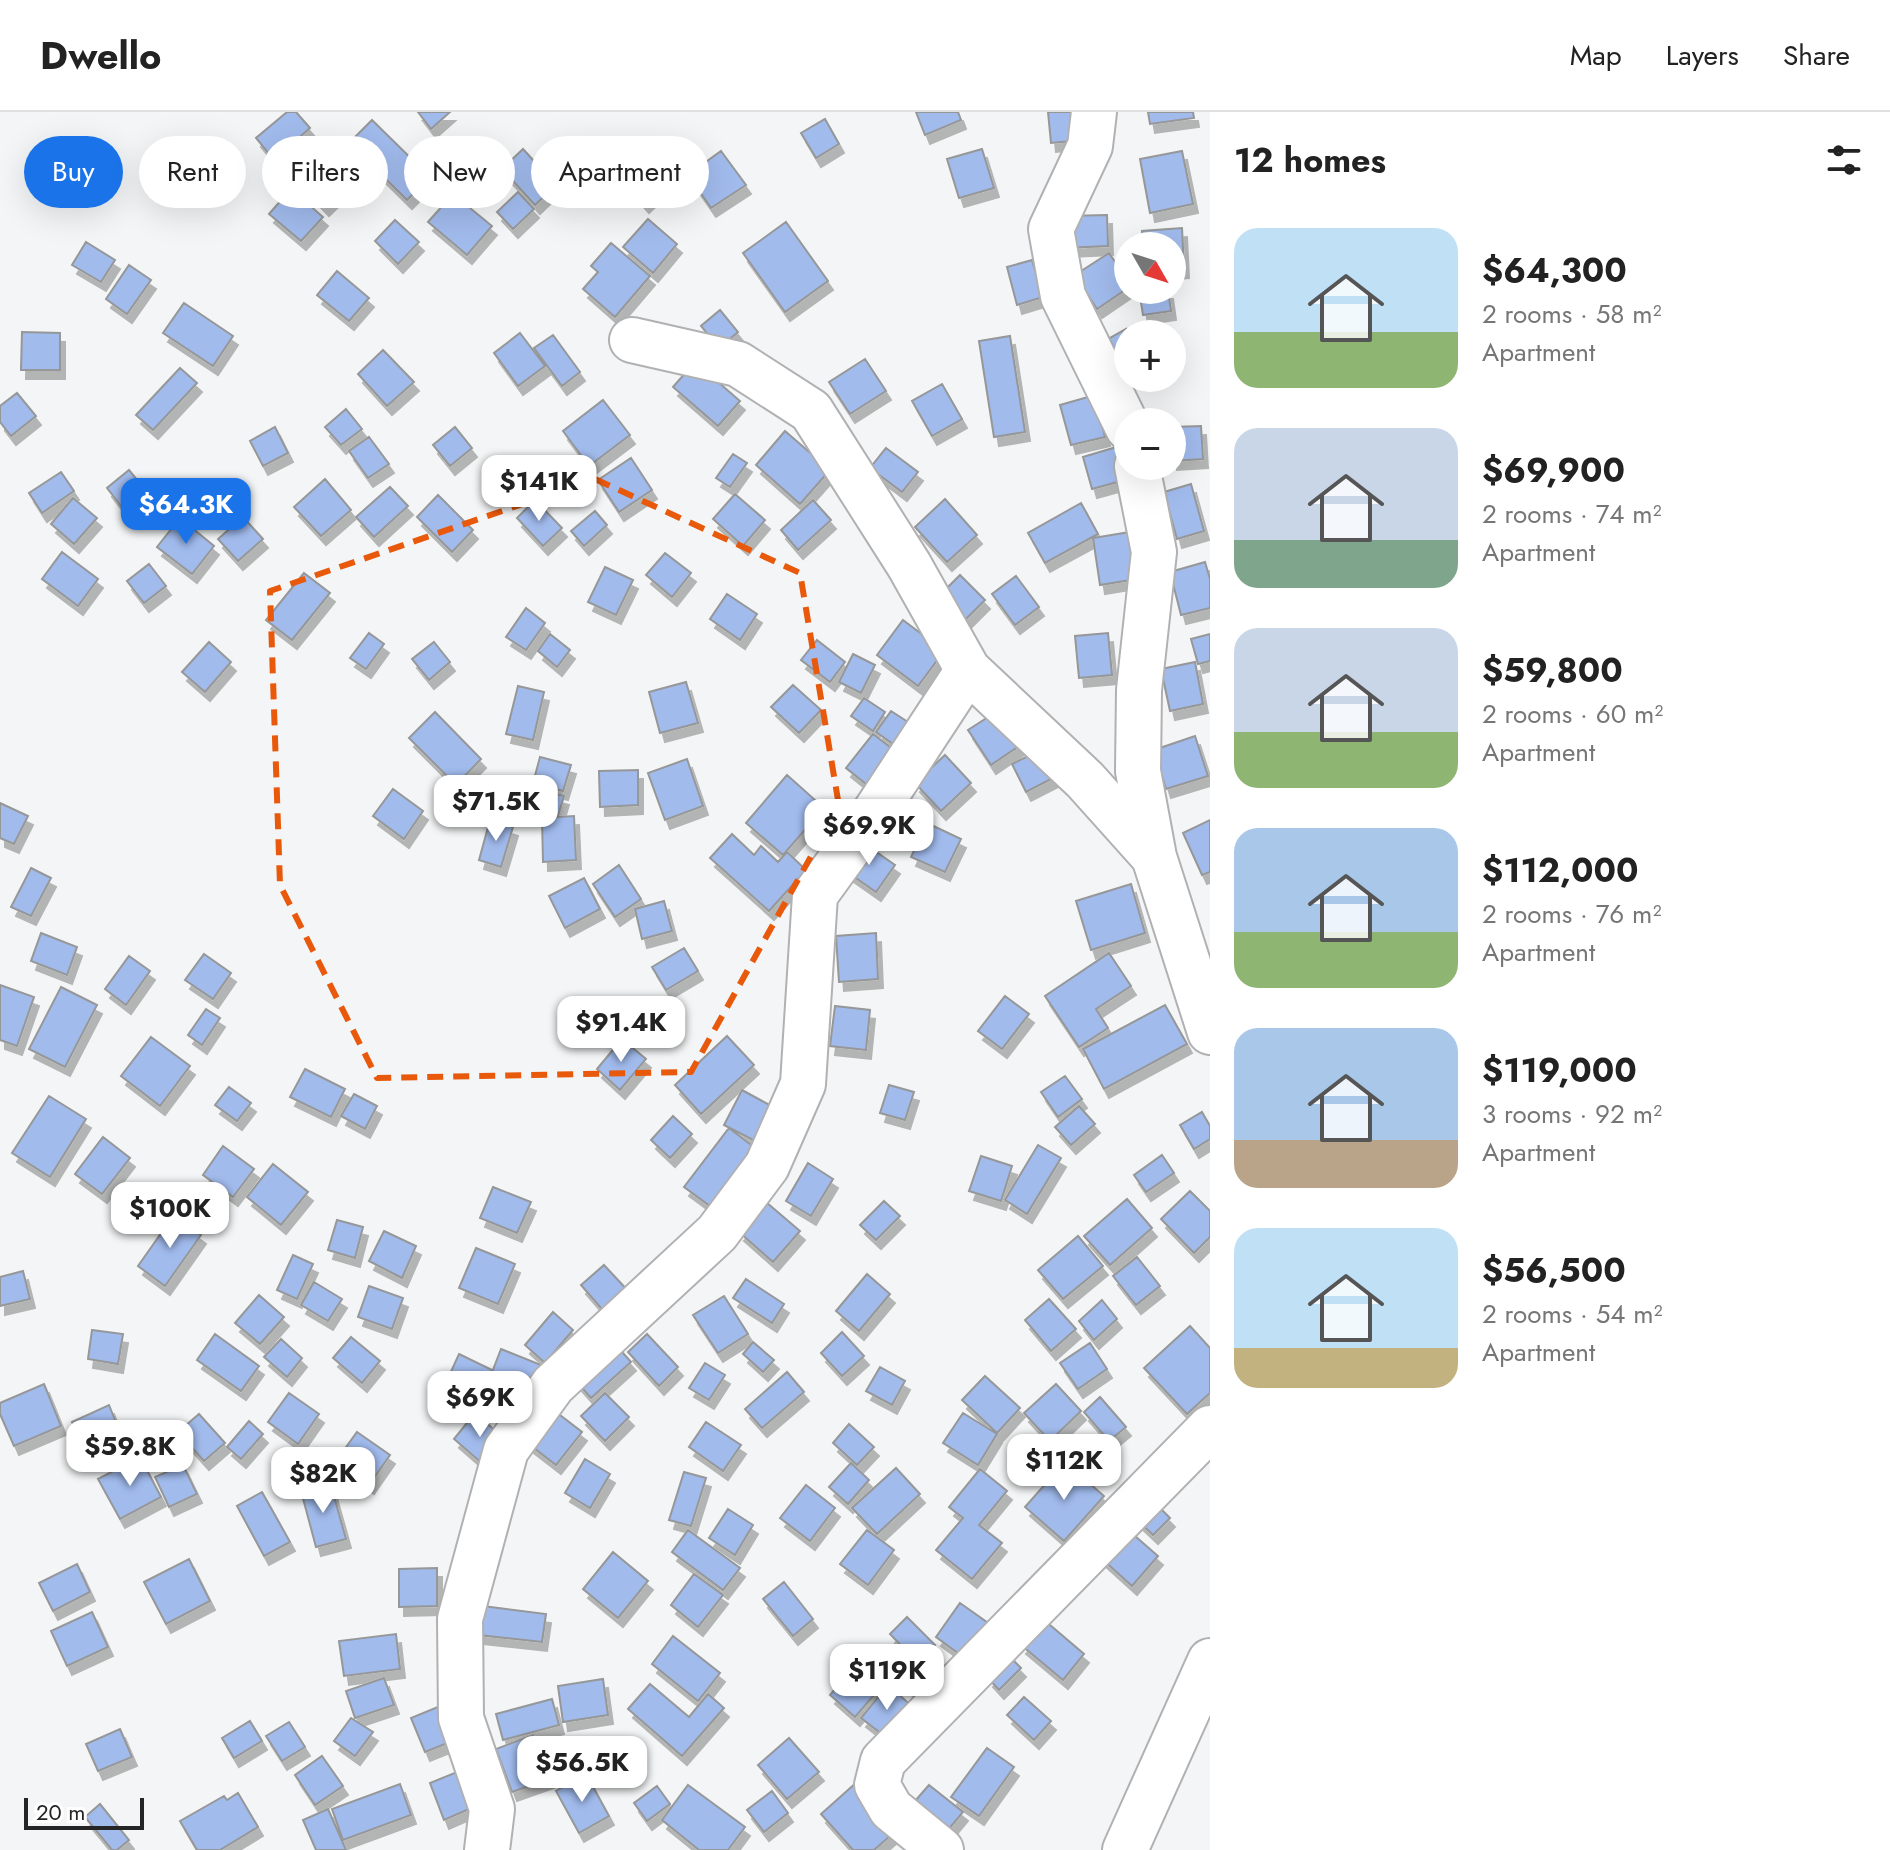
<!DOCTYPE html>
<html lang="en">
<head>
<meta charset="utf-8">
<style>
	:root { --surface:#fff; --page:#f6f6f6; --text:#222; --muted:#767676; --line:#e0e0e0; --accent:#1a73e8 }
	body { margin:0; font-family:Jost,sans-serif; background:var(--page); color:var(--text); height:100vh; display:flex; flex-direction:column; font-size:30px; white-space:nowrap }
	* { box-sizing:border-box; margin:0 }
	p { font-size:26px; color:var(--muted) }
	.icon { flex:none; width:44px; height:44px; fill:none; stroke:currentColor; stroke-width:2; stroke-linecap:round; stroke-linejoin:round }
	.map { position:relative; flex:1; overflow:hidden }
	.panel { display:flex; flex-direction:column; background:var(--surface); width:680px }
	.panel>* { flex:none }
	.top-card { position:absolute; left:24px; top:24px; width:760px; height:72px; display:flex; gap:16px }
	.needle { width:52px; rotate:129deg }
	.tools { position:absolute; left:1114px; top:120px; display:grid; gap:16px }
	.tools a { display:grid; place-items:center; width:72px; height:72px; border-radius:50%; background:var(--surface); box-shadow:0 8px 32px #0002; font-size:40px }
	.scale { position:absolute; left:24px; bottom:20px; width:120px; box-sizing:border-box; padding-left:8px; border:4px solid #252525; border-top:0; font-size:22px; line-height:28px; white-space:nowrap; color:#252525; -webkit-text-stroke:6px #fff; paint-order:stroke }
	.price { position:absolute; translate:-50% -68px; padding:0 18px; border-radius:16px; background:#fff; color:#222; font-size:26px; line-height:52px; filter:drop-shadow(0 2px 4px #0008) }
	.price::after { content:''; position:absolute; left:50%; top:48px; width:24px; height:18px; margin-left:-12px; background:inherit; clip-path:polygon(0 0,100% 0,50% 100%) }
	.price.active { background:var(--accent); color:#fff }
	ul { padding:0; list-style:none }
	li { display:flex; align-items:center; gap:24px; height:200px; padding:0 24px }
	li span { display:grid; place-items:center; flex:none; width:224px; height:160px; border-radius:24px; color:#555 }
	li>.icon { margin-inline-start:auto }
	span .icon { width:96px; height:96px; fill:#fffc; stroke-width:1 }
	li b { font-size:34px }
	h2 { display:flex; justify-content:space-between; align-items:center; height:96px; padding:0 24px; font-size:34px }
	.pill { padding:0 28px; border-radius:36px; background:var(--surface); box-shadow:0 8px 32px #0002; font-size:28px; line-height:72px }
	.pill.active { background:var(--accent); color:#fff }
	header { display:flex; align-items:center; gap:48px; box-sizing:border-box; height:112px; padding:0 40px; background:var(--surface); border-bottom:2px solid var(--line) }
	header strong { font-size:38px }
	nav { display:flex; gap:44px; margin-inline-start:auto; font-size:28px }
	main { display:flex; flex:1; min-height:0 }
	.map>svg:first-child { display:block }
	.building { fill:#a1bbed; stroke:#969798; stroke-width:2; filter:url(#shadow) }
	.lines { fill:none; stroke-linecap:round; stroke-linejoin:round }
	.minor-casing { stroke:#b1b1b3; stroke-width:48 }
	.minor { stroke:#fff; stroke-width:44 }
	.marked { fill:none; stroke:#e8590c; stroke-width:6; stroke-dasharray:16 10; stroke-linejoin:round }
</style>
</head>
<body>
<header>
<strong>Dwello</strong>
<nav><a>Map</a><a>Layers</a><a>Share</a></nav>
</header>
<main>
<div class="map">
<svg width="1210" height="1738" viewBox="0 0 1210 1738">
	<defs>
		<filter id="shadow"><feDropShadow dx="5" dy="9" stdDeviation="0" flood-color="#0004"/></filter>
	</defs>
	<rect width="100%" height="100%" fill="#f4f5f6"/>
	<path class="building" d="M287,0H296L310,16L274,48L256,26Z
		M418,0H450L431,17Z
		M916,0H958L961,8L925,23Z
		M1048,0H1078L1082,28L1051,31Z
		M1148,0H1193L1194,6L1150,12Z
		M825,7L839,32L816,46L801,21Z
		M372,8L430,65L407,88L349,31Z
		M523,37L556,73L535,93L502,57Z
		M982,37L994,76L959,86L947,47Z
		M721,39L746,73L711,96L688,63Z
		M1182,39L1193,92L1150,101L1140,47Z
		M315,44L345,75L324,95L294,64Z
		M640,60L658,79L644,92L627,73Z
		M291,77L323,105L301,129L269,102Z
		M518,80L534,97L513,117L497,100Z
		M453,82L492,114L467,143L428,110Z
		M1107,103L1108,134L1065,136V104Z
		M648,107L677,132L653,161L623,135Z
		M395,108L419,130L398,152L375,129Z
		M786,110L828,169L785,200L743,141Z
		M1182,116L1184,157L1172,158V134H1143L1142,119Z
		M86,130L115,148L101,170L72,153Z
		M611,131L650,164L615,205L583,177L598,160L591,154Z
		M1109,141L1128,169V176L1097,197L1075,163Z
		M1032,148L1043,185L1017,193L1007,155Z
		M129,153L151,168L127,202L106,187Z
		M337,159L369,186L349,209L317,183Z
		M1139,178H1168L1171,199L1143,203Z
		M184,191L233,224L213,254L163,221Z
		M720,198L738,220L719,236L701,214Z
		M1126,217L1128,247L1115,254L1103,230Z
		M22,220L60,221V258H21Z
		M520,221L545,254L518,274L494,241Z
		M553,223L580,260L562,274L534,236Z
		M1010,224L1025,320L994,325L979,229Z
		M383,238L414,270L387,294L358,262Z
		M865,247L886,279L850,302L829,270Z
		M695,250L740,289L718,314L673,275Z
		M180,256L197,271L153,318L136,303Z
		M942,272L962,307L932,324L912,289Z
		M17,281L36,304L11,324L0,310V294Z
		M1095,283L1105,325L1071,333L1060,293Z
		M603,288L630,323L589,354L563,319Z
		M346,297L362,317L341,333L325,315Z
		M1201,314L1203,347L1172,349V315Z
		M275,315L288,341L263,354L250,329Z
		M455,315L472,336L450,354L433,333Z
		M785,319L830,358L800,392L756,353Z
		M369,325L389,352L368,366L349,339Z
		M1123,333L1132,366L1092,377L1083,345Z
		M886,336L918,360L902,380L870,356Z
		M733,342L747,351L730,375L716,366Z
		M631,346L652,378L619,400L598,368Z
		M129,358L151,385L128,403L107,376Z
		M61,360L74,379L42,401L29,381Z
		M325,367L351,398L321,424L294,395Z
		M1191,372L1204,419L1177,427L1164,380Z
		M390,375L408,394L374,425L356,405Z
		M735,382L765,408L743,434L713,407Z
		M438,383L473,418L452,440L417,405Z
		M73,386L97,406L74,432L51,412Z
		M945,387L977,423L947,450L915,415Z
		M535,388L562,416L543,434L517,406Z
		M813,388L831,408L798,438L781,418Z
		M1081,391L1098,422L1045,451L1028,421Z
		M595,399L607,413L584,434L571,419Z
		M243,405L263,427L238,449L218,427Z
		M180,406L214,434L192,462L157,435Z
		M1130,420L1137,467L1100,473L1093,426Z
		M62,440L98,467L78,494L42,467Z
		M665,441L691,461L672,485L646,463Z
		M1205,450L1210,467V496L1181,503L1170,460Z
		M149,452L166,474L144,491L127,469Z
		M605,455L633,468L616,503L588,490Z
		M304,461L330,481L292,528L266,508Z
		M960,463L985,488L957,516L932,491Z
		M1016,464L1039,495L1015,513L992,482Z
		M727,482L757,502L740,528L710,507Z
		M526,496L545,511L526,538L506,525Z
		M903,508L944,539L918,574L877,543Z
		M369,521L384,532L366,557L350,546Z
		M1108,521L1112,563L1079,566L1075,524Z
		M550,522L570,538L557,555L538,539Z
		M1210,522V549L1198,552L1191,527Z
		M817,528L845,550L830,570L801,548Z
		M209,530L231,550L205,580L182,560Z
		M434,530L450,550L429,568L412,547Z
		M853,542L875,553L861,581L839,570Z
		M1195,550L1203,592L1170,599L1161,557Z
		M686,570L698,611L660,621L649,580Z
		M793,573L821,598L799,621L771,595Z
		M518,574L544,580L533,628L506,622Z
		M864,586L885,600L873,619L851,604Z
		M1002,596L1025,630L991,653L968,618Z
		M891,599L911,612L896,634L876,620Z
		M435,600L481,647L456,673L409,626Z
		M873,622L903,645L876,680L846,656Z
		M1195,624L1208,664L1166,677L1154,638Z
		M1044,636L1057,664L1026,680L1012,652Z
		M945,643L971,671L941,699L915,671Z
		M540,645L571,653L563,679L533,671Z
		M687,647L703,694L665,708L648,661Z
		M638,658V693L600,695L599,659Z
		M787,663L824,696L783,743L746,711Z
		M531,676L564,684L558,704L525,695Z
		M393,677L423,699L404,727L373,704Z
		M0,691L28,704L14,732L0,726Z
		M574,704L576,748L543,750L542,706Z
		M490,708L513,715L501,755L479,748Z
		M1210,708V760L1202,763L1183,721Z
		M927,711L961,727L945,760L911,745Z
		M732,722L754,743L761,734L778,750L787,740L806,758L769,799L710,746Z
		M862,730L895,753L876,780L843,757Z
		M619,753L641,787L615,805L593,772Z
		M31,756L51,766L31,804L11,795Z
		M584,766L600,797L565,816L549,784Z
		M1131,772L1145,821L1091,838L1076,789Z
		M664,789L672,819L642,827L635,797Z
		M41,821L77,835L67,863L31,849Z
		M876,821L878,867L839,870L836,824Z
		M684,836L698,859L666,878L652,855Z
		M1109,841L1131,874L1096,897L1108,916L1079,935L1045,884Z
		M204,842L231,861L213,887L185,868Z
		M129,844L150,859L126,893L105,877Z
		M0,873L34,885L17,934L0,928Z
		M61,875L97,893L65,955L29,937Z
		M1005,884L1029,902L1002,937L978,919Z
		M1165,893L1187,932L1104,977L1083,937Z
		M835,894L870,898L866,938L830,934Z
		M206,897L220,906L202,933L188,923Z
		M727,924L754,953L701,1002L675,973Z
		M151,925L190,954L160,994L121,964Z
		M622,927L646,947L620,978L597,957Z
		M305,957L345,977L331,1005L290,985Z
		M1065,964L1082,987L1058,1005L1041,980Z
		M889,973L914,980L905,1008L880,1001Z
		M229,975L251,991L237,1009L215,993Z
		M742,978L775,996L757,1030L724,1013Z
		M354,982L377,994L365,1017L341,1004Z
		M49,984L86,1007L50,1065L12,1041Z
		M1079,994L1095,1012L1071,1033L1055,1015Z
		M1202,1000L1210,1014V1027L1194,1037L1180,1013Z
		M673,1004L692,1022L670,1046L651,1028Z
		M729,1016L755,1036L710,1094L684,1075Z
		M103,1025L130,1046L102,1082L75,1062Z
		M1038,1033L1061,1046L1027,1102L1005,1088Z
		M223,1034L254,1057L233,1085L203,1063Z
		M1162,1043L1174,1061L1146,1080L1134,1063Z
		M981,1044L1012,1054L1001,1089L969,1079Z
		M808,1051L833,1067L811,1104L786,1089Z
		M273,1052L308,1080L281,1113L247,1085Z
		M493,1075L531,1090L517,1121L480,1106Z
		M1190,1079L1210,1099V1125L1194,1141L1161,1107Z
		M1127,1087L1152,1116L1110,1153L1084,1124Z
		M884,1089L900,1104L876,1128L860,1113Z
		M766,1090L800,1119L773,1150L739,1120Z
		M174,1103L201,1123L165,1174L138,1154Z
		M337,1108L363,1115L355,1146L328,1138Z
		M384,1119L416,1134L402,1166L369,1149Z
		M1078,1124L1103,1154L1063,1187L1038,1158Z
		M476,1136L515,1152L498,1192L459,1176Z
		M293,1143L313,1152L297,1187L277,1178Z
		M1137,1145L1160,1174L1136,1193L1113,1164Z
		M604,1153L631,1182L607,1203L581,1173Z
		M23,1159L30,1187L0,1194V1165Z
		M867,1162L890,1182L859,1219L836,1199Z
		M746,1167L784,1192L772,1211L733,1186Z
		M314,1170L342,1187L328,1209L301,1193Z
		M369,1174L403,1186L392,1217L358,1205Z
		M259,1183L284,1205L260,1232L235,1211Z
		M724,1184L748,1222L718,1241L693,1203Z
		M1049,1187L1076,1217L1051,1239L1025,1208Z
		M1102,1188L1117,1207L1094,1228L1079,1209Z
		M553,1200L573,1218L545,1251L525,1233Z
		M1190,1214L1210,1236V1281L1187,1302L1144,1256Z
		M92,1218L123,1222L118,1252L88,1247Z
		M842,1220L864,1244L842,1264L821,1241Z
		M215,1222L259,1254L241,1279L197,1248Z
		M647,1222L678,1255L659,1274L628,1240Z
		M351,1225L380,1249L362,1271L333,1246Z
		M281,1227L302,1246L287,1265L264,1245Z
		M753,1230L774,1248L763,1260L743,1242Z
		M1090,1231L1107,1257L1078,1277L1060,1251Z
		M615,1232L631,1250L591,1286L575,1268Z
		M501,1237L551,1257L540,1282L491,1263Z
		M459,1242L492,1258L476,1292L443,1277Z
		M705,1251L725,1263L709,1288L689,1276Z
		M880,1255L905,1269L892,1293L866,1279Z
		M787,1260L804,1280L762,1316L745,1297Z
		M985,1264L1020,1296L997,1321L962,1288Z
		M44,1272L61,1314L14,1334L0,1302V1291Z
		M1056,1272L1081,1299L1050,1329L1024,1301Z
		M289,1281L319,1302L298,1332L268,1310Z
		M605,1281L629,1305L605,1329L581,1304Z
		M1100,1285L1126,1315L1109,1329L1084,1300Z
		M109,1293L117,1313L81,1329L72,1310Z
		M547,1293L582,1320L556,1353L521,1326Z
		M475,1301L506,1328L484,1353L454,1327Z
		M963,1301L997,1322L978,1353L943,1331Z
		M199,1302L225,1331L204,1349L178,1320Z
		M249,1309L263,1322L241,1347L227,1335Z
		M706,1310L741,1333L723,1359L689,1335Z
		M849,1312L874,1335L857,1353L833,1331Z
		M357,1320L390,1343L369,1373L336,1349Z
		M140,1345L161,1385L120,1407L98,1367Z
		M585,1347L610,1362L590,1396L565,1381Z
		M1065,1350L1104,1384L1064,1429L1025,1395Z
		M851,1351L869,1368L848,1392L829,1375Z
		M183,1353L197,1382L169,1395L155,1365Z
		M896,1356L920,1382L877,1422L852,1396Z
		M980,1357L1007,1379L979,1413L1002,1431L972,1467L936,1438L963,1406L949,1395Z
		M684,1360L706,1366L691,1414L669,1408Z
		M330,1370L346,1427L316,1435L301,1379Z
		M806,1373L835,1396L810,1429L780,1406Z
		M262,1380L290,1430L264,1444L237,1394Z
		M1153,1389L1170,1406L1153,1423L1136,1407Z
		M728,1397L753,1413L735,1443L709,1426Z
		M1127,1417L1158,1444L1132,1474L1101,1446Z
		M688,1418L740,1456L723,1478L672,1440Z
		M867,1418L894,1438L868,1473L840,1452Z
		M613,1440L648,1469L618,1506L583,1477Z
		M189,1447L210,1489L166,1512L144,1470Z
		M77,1452L90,1480L53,1499L39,1471Z
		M437,1456V1494L399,1495V1457Z
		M694,1462L723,1483L698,1515L671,1493Z
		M784,1470L813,1507L793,1524L763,1487Z
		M960,1491L991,1513L966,1547L936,1525Z
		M483,1494L546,1502L542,1530L479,1523Z
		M92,1500L108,1535L67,1554L51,1519Z
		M907,1505L935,1533L918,1551L890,1522Z
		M1043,1507L1084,1542L1063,1568L1021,1533Z
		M396,1522L400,1557L344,1564L339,1529Z
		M673,1524L720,1561L698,1589L652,1552Z
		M909,1542L937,1568L921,1587L892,1561Z
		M1010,1545L1021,1556L999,1578L988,1566Z
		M862,1546L887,1568L855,1605L830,1583Z
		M384,1566L394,1593L355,1606L346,1579Z
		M603,1567L608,1603L563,1610L558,1574Z
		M650,1572L689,1605L708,1582L724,1596L682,1644L628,1597Z
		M888,1573L913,1595L887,1626L861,1606Z
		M1024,1585L1051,1609L1034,1628L1007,1603Z
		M552,1587L559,1613L503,1628L496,1602Z
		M445,1592L460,1626L425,1640L411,1606Z
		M351,1606L373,1620L355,1644L334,1629Z
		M250,1609L262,1629L234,1646L222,1626Z
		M289,1610L305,1635L282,1649L266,1624Z
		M120,1617L132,1645L98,1659L86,1632Z
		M533,1623L549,1667L512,1680L496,1637Z
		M789,1626L819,1660L787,1687L758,1653Z
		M987,1636L1014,1655L979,1704L951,1685Z
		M322,1644L343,1674L315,1693L295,1663Z
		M462,1658L476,1694L444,1708L430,1671Z
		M586,1662L609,1704L579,1721L556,1679Z
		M857,1670L898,1717L874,1738H853L821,1702Z
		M400,1672L411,1703L343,1728L332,1697Z
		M688,1673L745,1715L728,1738H699L662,1708Z
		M929,1673L963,1700L943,1724L909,1696Z
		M657,1674L670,1692L647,1709L634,1691Z
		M772,1679L788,1701L764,1720L747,1698Z
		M238,1681L258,1715L220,1738H197L180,1709L224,1684L227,1688Z
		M100,1692L129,1728L117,1738H112L85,1705Z
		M328,1697L346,1738H316L303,1708Z"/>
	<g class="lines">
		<defs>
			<path id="minor" d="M1094,0L1090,34L1051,117L1063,184L1128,316
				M632,228L738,252L811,299L909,453L968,558L1085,668L1154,745
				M1137,354L1154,440L1139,578L1138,659L1154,745L1210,920
				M487,1738L492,1697L461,1606L460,1507L506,1338L553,1273L717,1121L767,1054L803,972L815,783L873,703L968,558
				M941,1738L891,1697L877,1673L883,1649L1210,1316
				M1125,1738L1210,1549"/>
		</defs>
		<use href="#minor" class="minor-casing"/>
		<use href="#minor" class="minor"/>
	</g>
	<path class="marked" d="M595,367L800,461L839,694L691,960L377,966L280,773L270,479Z"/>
</svg>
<div class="tools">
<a><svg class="needle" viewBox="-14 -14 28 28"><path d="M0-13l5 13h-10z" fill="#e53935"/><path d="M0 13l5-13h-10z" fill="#767676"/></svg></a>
<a>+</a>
<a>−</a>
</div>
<div class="scale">20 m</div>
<b class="price" style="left:539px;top:411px">$141K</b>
<b class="price active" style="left:186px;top:434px">$64.3K</b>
<b class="price" style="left:496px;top:731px">$71.5K</b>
<b class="price" style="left:869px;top:755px">$69.9K</b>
<b class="price" style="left:621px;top:952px">$91.4K</b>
<b class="price" style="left:170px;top:1138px">$100K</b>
<b class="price" style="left:480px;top:1327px">$69K</b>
<b class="price" style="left:130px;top:1376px">$59.8K</b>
<b class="price" style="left:1064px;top:1390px">$112K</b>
<b class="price" style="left:323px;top:1403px">$82K</b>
<b class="price" style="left:887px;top:1600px">$119K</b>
<b class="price" style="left:582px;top:1692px">$56.5K</b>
<div class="top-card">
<a class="pill active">Buy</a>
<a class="pill">Rent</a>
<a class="pill">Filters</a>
<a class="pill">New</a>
<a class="pill">Apartment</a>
</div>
</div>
<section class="panel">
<h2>12 homes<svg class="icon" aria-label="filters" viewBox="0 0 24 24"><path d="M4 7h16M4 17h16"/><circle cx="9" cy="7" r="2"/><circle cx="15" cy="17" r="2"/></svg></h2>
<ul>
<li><span style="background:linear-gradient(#bfe0f5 65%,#8fb573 0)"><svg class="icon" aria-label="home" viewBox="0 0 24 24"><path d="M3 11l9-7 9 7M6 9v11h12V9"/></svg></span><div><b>$64,300</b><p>2 rooms · 58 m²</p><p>Apartment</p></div></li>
<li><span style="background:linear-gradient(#c9d6e8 70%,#7fa58c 0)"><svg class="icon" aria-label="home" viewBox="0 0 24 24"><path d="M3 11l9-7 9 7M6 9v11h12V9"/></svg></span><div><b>$69,900</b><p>2 rooms · 74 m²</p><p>Apartment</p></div></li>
<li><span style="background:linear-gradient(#c9d6e8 65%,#8fb573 0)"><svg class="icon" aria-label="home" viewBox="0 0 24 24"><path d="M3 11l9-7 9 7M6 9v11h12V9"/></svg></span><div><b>$59,800</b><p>2 rooms · 60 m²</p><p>Apartment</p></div></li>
<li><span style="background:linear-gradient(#a9c7e8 65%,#8fb573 0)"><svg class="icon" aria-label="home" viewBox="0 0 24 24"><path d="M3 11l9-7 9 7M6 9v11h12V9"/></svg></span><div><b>$112,000</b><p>2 rooms · 76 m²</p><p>Apartment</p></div></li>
<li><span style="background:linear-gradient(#a9c7e8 70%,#b9a48a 0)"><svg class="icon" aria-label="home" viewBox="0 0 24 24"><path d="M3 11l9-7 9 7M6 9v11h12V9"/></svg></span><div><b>$119,000</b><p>3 rooms · 92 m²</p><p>Apartment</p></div></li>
<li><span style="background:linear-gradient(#bfe0f5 75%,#c2b280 0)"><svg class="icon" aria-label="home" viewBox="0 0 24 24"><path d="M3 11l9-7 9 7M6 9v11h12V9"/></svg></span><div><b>$56,500</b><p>2 rooms · 54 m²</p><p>Apartment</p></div></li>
</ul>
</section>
</main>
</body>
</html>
